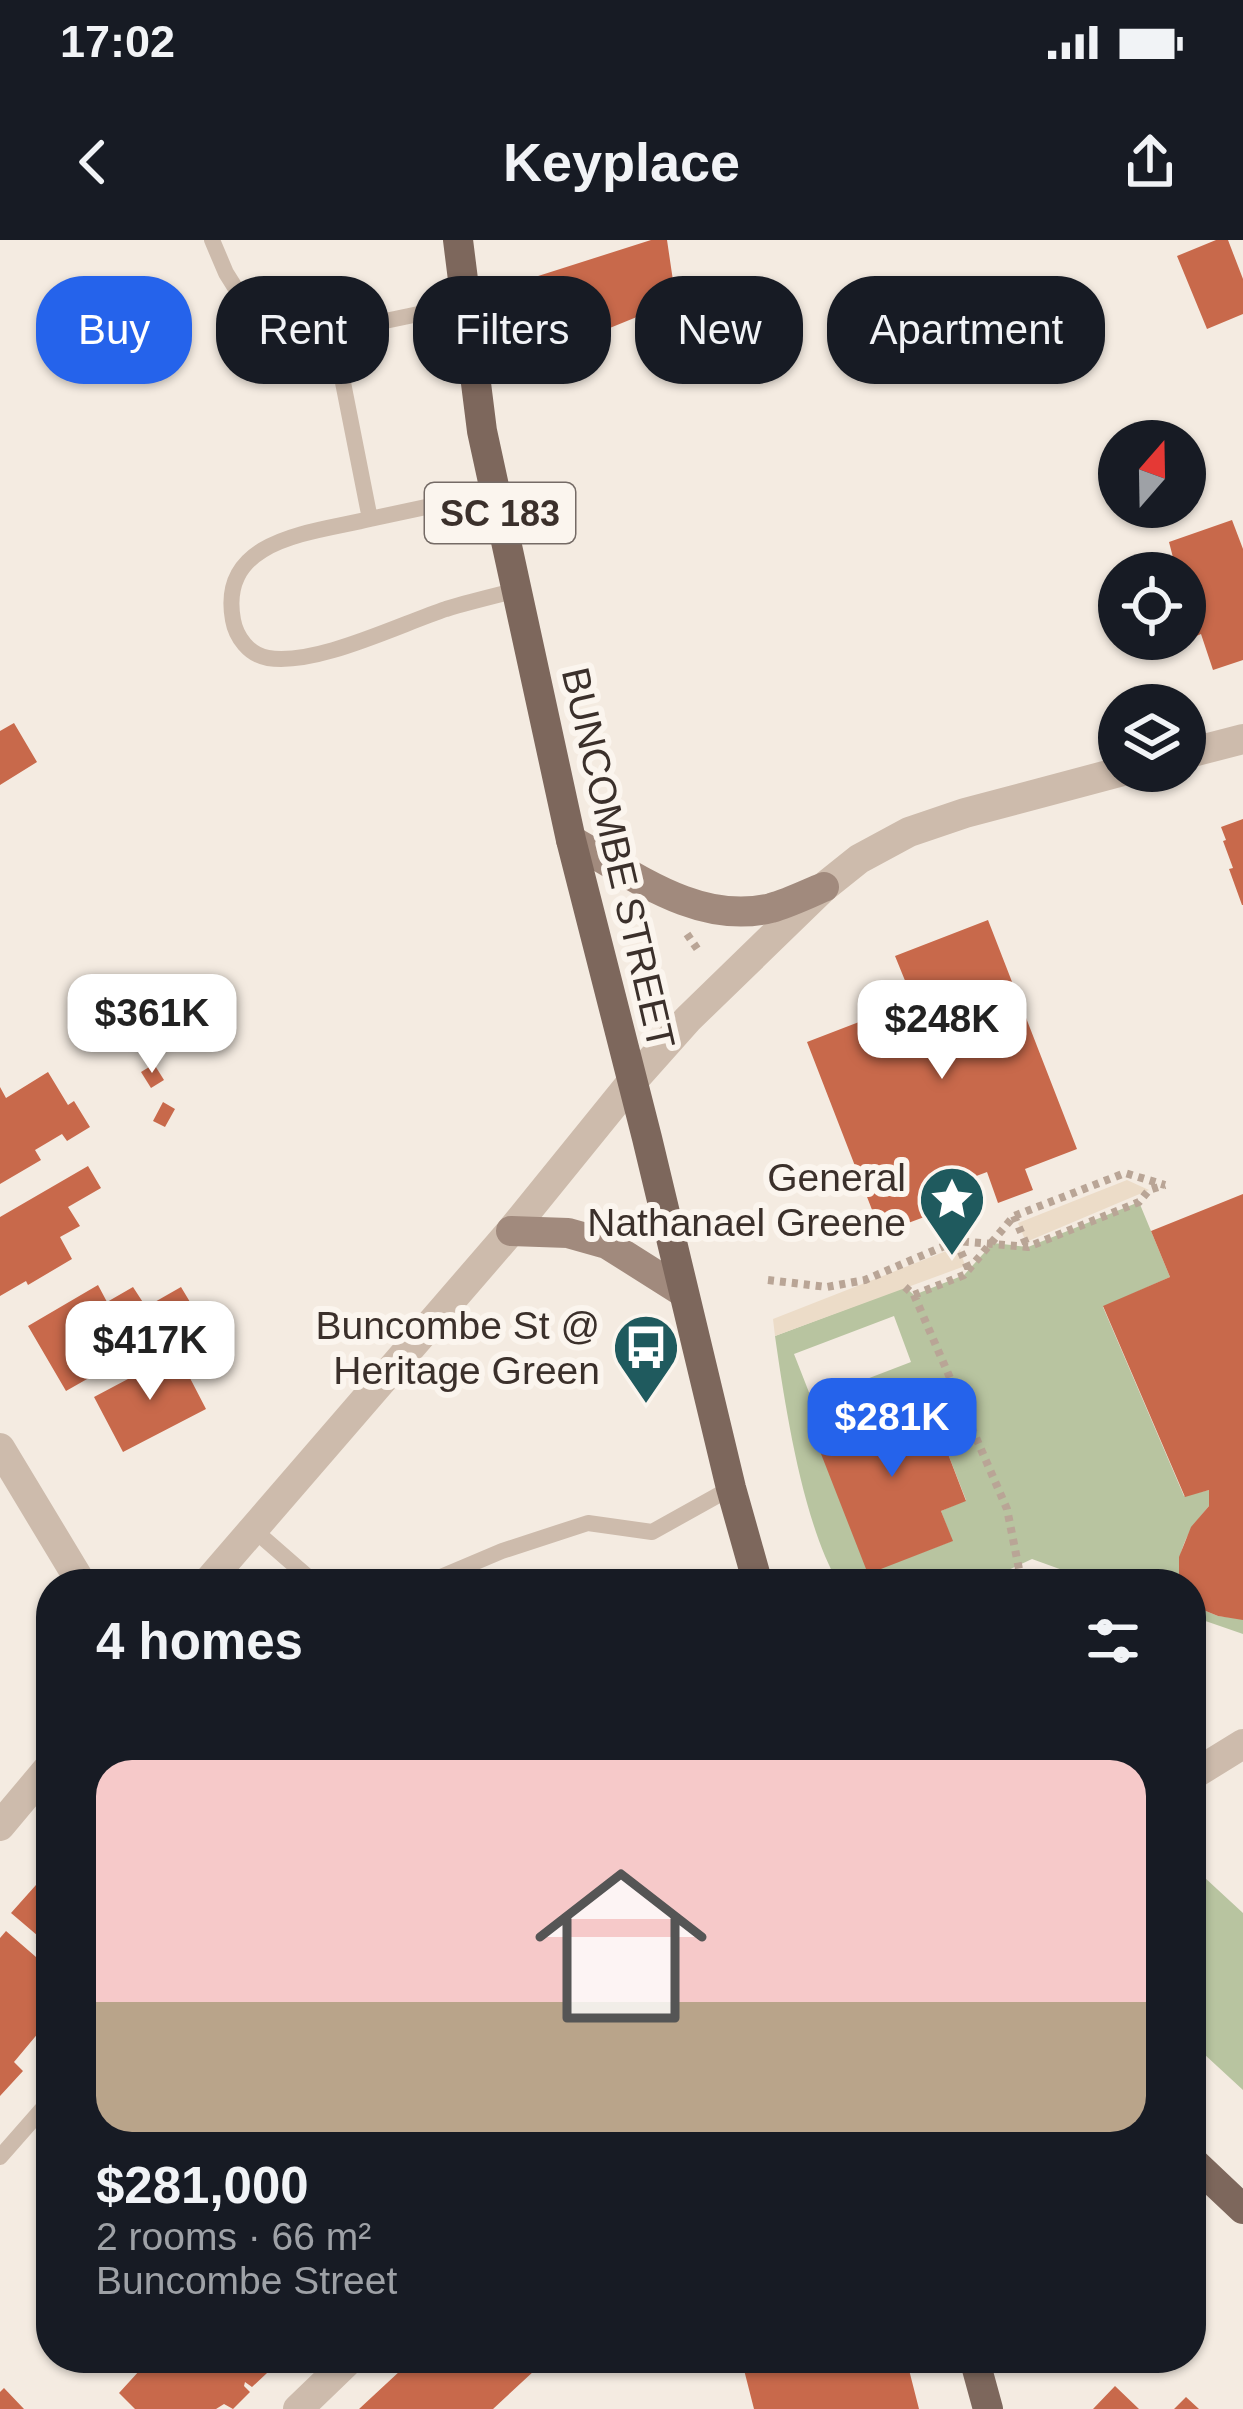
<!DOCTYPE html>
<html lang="en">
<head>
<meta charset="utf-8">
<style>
	:root { --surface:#171b24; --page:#242831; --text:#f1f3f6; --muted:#9ea1a6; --line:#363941; --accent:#2563eb }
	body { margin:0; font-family:Arial,sans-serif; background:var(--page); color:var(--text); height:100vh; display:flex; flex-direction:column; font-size:45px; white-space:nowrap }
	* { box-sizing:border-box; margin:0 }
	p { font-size:39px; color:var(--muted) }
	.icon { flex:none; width:66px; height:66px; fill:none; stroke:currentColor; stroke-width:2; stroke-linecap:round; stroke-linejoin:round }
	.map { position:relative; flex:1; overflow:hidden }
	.details { position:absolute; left:36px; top:1329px; width:1170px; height:804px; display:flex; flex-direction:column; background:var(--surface); border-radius:48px; box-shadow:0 3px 9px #0004 }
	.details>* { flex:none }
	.hud { position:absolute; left:36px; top:36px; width:1173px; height:108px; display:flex; gap:24px }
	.needle { width:78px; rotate:20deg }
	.buttons { position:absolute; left:1098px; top:180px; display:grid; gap:24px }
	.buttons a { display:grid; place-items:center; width:108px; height:108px; border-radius:50%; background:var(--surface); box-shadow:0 3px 9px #0004; font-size:60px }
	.price { position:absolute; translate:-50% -102px; padding:0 27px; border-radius:24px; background:#fff; color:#222; font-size:39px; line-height:78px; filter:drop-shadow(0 3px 6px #0008) }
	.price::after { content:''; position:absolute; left:50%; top:72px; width:36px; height:27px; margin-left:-18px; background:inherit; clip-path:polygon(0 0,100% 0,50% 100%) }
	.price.selected { background:var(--accent); color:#fff }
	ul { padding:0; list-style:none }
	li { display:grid; align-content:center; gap:24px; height:636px; padding:0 60px }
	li+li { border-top:3px solid var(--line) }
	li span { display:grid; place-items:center; height:372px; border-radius:36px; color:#555 }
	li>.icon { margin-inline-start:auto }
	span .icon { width:216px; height:216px; fill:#fffc; stroke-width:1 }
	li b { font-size:51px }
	h2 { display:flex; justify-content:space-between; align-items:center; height:144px; padding:0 60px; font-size:51px }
	.tag { padding:0 42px; border-radius:48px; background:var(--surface); box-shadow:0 3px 9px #0004; font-size:42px; line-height:108px }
	.tag.selected { background:var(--accent); color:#fff }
	.status { display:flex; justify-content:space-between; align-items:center; height:84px; padding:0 60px; background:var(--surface); direction:ltr }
	.status svg { height:33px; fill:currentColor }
	header { display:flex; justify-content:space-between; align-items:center; height:156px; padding:0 60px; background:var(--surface); font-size:54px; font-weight:700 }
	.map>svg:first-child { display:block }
	.green { fill:#b8c4a0; fill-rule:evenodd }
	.plaza { fill:#ecdcc8 }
	.building { fill:#c8694b }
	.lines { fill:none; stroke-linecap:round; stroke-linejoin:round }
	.path { stroke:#b9a596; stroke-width:8; stroke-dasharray:6 6; stroke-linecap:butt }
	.service { stroke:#cdbbac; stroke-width:16 }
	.minor { stroke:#cdbbac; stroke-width:30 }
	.tertiary { stroke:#cdbbac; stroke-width:30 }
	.secondary { stroke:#a18a7d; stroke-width:30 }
	.primary { stroke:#7d675c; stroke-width:30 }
	.labels { text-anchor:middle; stroke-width:12; stroke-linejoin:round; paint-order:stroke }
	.shield { fill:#fbf5ee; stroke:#756b66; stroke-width:3 }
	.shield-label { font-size:36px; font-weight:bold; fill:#3b302b }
	.street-label { font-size:39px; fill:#3b302b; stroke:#fbf5ee }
	.poi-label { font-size:39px; fill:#3b302b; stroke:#fbf5ee; text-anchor:end }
</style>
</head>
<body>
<div class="status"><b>17:02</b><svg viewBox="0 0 49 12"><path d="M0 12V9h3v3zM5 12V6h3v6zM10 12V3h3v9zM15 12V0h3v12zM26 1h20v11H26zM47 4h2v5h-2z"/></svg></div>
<header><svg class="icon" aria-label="back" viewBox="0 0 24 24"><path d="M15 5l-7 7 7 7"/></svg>Keyplace<svg class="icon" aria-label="share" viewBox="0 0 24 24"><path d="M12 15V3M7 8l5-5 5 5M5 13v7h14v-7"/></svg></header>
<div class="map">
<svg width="1243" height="2169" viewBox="0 0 1243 2169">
	<rect width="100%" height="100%" fill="#f4ebe1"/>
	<path class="green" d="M1139,962L1170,1037L1103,1067L1184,1256L1209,1250V1266C1189,1289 1174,1312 1181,1344H1101L1032,1319L978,1344H839C803,1284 785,1166 775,1096L905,1047L914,1055L964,1035L993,1003L1028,1007ZM894,1076L911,1122L812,1160L794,1114ZM895,1154L902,1169L927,1160L966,1260L941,1271L952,1301L868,1333L848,1189L843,1175Z
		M1191,1365L1218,1376L1243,1379V1394L1191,1376Z
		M1191,1625L1243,1673V1850L1191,1802Z"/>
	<path class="plaza" d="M1127,940L1149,950L1026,1002L1018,983Z
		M959,1006L965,1026L775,1096L773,1079Z"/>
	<path class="building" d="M651,0H667L676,61L546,114L535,37Z
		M1216,0H1228L1243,39V74L1207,89L1177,16Z
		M1232,280L1243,309V420L1213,430L1201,394L1194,397L1185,373V333H1177L1169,302Z
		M14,483L37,522L0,545V491Z
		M1243,579V665H1242L1229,629L1233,628L1223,601L1226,600L1221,587Z
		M988,680L1077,909L1025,929L1033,950L998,963L987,932L939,950L946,969L881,993L807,802L872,777L865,759L906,743L895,716Z
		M154,824L164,840L151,848L141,832Z
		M48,832L68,865L74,861L90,887L67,901L62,894L35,910L41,920L0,944V847L6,858Z
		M163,862L175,869L165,887L153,881Z
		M88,926L101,948L68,967L80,986L60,997L72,1019L28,1045L26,1041L0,1056V977Z
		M1243,954V1380L1218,1376L1191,1365V1344H1181L1179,1340V1317L1191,1287L1209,1266V1250L1185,1257L1103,1066L1170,1037L1151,991Z
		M98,1045L107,1062L133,1047L146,1067L181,1047L196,1072L136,1106L138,1110L66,1151L28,1086Z
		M177,1113L206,1169L123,1212L94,1157Z
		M896,1154L902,1169L927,1159L966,1261L941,1271L953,1301L868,1334L816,1201L848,1189L842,1174Z
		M44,1636L51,1642V1707L11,1673Z
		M6,1691L51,1730V1801L40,1791L14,1822L23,1831L0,1856V1698Z
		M151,2118H287L278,2127L270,2118L261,2127L267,2133L252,2147L245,2142L244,2146L250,2152L233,2169L224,2164L216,2169H135L119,2153Z
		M414,2118H548L493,2169H359Z
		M741,2118H906L919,2169H754Z
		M1115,2146L1139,2169H1093Z
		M4,2148L24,2169H0V2152Z
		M1186,2157L1199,2169H1174Z"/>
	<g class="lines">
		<path class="path" d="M687,694L698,710
			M1014,976L1027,1006
			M956,1001L969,1030
			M768,1040L827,1047L865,1040L956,1001L1028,1007L1139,962L1149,950L1165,945
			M905,1047L914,1055L1007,1269L1022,1344
			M914,1055L964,1035L1014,976L1125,933L1165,945"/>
		<path class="service" d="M212,0L226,33L268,100L290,101L466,64
			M333,92L370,279L496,252
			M370,279C312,293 218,298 233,380C236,397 249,415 268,418C316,426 398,385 446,369C469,362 494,356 518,350
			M253,1289L316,1344
			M424,1344L502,1311L588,1283L652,1292L731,1248
			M0,1917L51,1859"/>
		<path class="minor" d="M0,1208L82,1344
			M1191,1536L1243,1504
			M298,2169L351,2118"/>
		<path class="tertiary" d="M1185,514L1243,499
			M206,1344L511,991L631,843L688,779L824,647L859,619L909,592L965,573L1123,531
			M0,1586L51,1525"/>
		<path class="secondary" d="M571,600C632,634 698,686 771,668C789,663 807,654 824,647
			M511,991L568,993L607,1004L683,1052"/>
		<path class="primary" d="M458,0L482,191L571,600L647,898L731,1248L758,1344
			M1191,1920L1243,1969
			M974,2118L988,2169"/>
	</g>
	<defs>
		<symbol id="sight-pin" viewBox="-11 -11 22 30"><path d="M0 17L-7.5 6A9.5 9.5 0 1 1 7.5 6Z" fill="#1f5a5e" stroke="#fbf5ee"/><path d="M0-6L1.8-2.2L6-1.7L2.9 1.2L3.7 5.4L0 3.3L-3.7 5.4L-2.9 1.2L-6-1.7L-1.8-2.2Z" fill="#fff"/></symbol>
		<symbol id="bus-pin" viewBox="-11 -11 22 30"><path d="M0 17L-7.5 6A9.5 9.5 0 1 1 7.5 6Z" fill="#1f5a5e" stroke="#fbf5ee"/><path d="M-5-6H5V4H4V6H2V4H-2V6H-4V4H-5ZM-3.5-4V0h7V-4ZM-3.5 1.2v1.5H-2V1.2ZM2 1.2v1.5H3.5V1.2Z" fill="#fff"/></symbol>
	</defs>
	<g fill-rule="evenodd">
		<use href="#sight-pin" x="914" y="921" width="76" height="104"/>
		<use href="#bus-pin" x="608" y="1069" width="76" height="104"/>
	</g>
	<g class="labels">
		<rect class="shield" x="425" y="243" width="150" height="60" rx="9"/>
		<g class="shield-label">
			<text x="500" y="286">SC 183</text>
		</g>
		<g class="street-label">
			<text transform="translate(619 618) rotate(77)" y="14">BUNCOMBE STREET</text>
		</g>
		<g class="poi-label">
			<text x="906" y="951">General<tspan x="906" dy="45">Nathanael Greene</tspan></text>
			<text x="600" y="1099">Buncombe St @<tspan x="600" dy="45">Heritage Green</tspan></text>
		</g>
	</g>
</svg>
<div class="buttons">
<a><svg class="needle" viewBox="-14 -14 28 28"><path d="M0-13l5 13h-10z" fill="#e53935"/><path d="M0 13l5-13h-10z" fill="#9ea1a6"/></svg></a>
<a><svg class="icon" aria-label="locate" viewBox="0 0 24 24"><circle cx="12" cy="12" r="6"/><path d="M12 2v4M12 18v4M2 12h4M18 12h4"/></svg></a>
<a><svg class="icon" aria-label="layers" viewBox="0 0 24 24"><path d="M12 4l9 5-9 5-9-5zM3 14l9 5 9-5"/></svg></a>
</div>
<b class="price" style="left:152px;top:836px">$361K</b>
<b class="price" style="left:942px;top:842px">$248K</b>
<b class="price" style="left:150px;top:1163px">$417K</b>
<b class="price selected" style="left:892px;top:1240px">$281K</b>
<div class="hud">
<a class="tag selected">Buy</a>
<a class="tag">Rent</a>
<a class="tag">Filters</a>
<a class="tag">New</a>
<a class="tag">Apartment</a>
</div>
<section class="details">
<h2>4 homes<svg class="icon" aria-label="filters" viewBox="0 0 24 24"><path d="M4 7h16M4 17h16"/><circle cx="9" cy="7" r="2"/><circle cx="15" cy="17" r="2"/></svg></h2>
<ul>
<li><span style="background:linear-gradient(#f6c9c9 65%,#b9a48a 0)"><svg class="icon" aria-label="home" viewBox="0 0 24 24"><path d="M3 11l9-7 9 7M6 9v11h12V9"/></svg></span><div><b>$281,000</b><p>2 rooms · 66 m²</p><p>Buncombe Street</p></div></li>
</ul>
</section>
</div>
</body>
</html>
